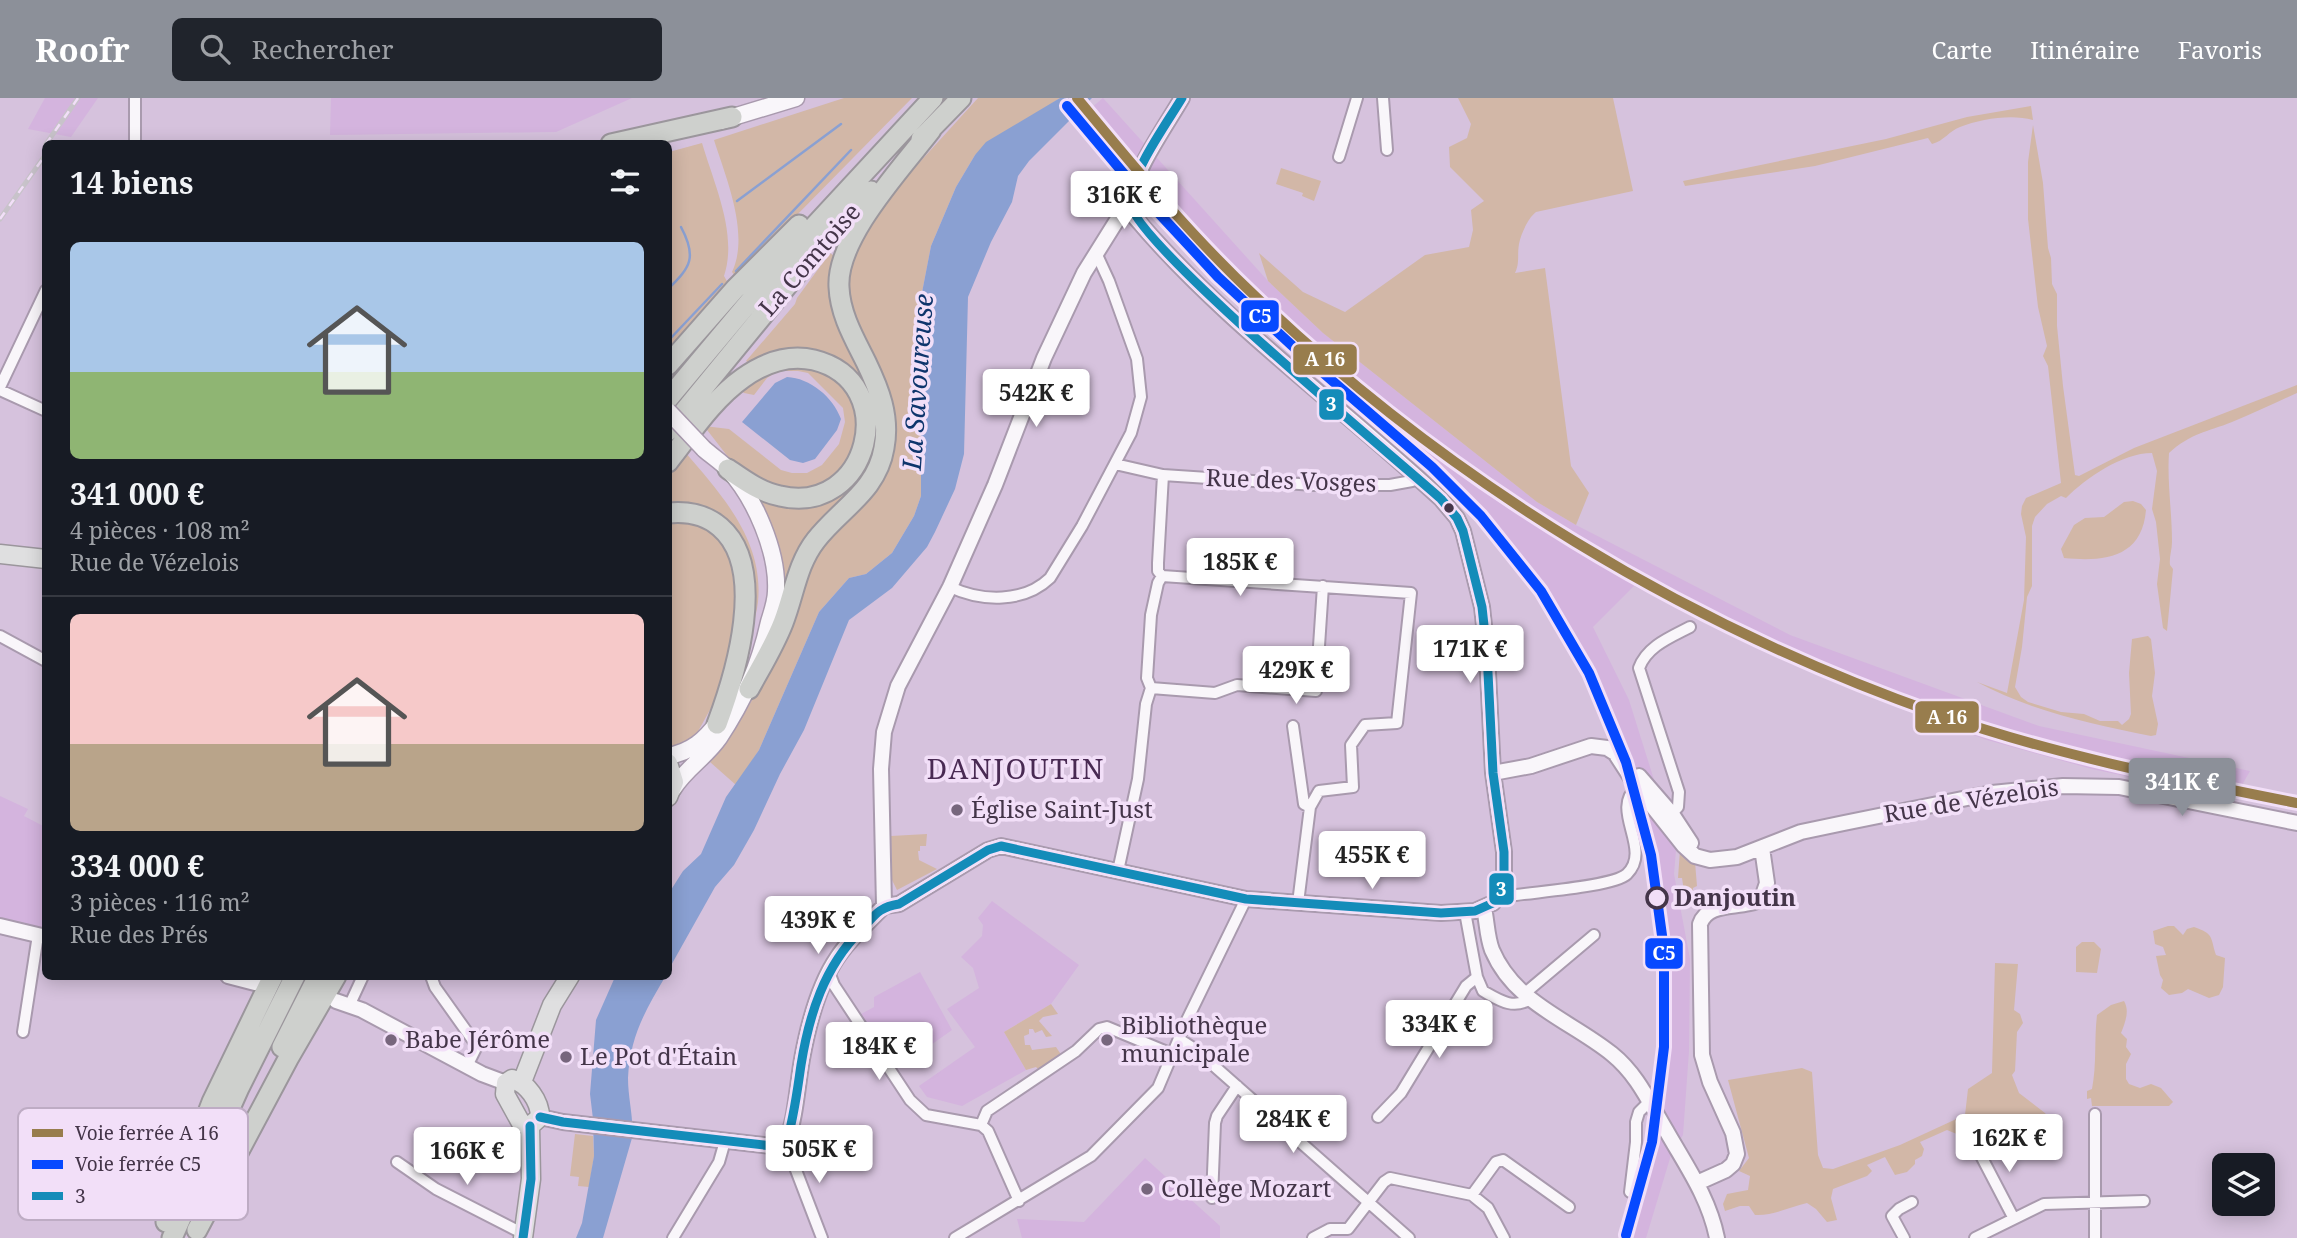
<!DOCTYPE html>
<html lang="fr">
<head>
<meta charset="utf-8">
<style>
	:root { --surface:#171b24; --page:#20242c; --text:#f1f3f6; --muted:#9ea1a6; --line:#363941; --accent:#8c9099 }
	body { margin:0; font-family:"Noto Serif",serif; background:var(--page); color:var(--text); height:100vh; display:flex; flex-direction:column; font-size:26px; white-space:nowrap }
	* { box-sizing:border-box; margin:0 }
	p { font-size:23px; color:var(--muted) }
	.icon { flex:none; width:38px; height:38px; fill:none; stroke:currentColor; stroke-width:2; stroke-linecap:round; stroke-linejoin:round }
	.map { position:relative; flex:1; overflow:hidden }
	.sheet { position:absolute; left:42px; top:42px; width:630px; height:840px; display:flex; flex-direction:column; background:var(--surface); border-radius:10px; box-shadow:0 4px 18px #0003 }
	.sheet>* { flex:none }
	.controls { position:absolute; left:2212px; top:1055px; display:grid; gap:14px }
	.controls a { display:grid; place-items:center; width:63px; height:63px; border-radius:10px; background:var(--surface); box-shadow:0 4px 18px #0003; font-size:35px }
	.price { position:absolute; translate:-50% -60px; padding:0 16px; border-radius:7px; background:#fff; color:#222; font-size:23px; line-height:46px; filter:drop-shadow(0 2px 4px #0008) }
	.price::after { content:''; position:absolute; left:50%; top:42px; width:21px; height:16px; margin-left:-10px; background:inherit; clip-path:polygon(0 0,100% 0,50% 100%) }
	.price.active { background:var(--accent); color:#fff }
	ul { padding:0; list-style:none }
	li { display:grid; align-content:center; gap:14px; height:371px; padding:0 28px }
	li+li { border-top:2px solid var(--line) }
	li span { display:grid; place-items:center; height:217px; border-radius:10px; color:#555 }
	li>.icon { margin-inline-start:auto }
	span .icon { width:126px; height:126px; fill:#fffc; stroke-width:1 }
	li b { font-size:30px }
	h2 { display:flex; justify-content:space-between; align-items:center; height:84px; padding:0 28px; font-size:30px }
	header { display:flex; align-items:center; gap:42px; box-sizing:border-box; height:98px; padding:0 35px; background:var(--accent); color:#fff }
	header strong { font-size:33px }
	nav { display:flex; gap:38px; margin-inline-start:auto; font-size:24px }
	.search { width:490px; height:63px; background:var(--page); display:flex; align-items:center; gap:18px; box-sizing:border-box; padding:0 24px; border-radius:10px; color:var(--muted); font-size:26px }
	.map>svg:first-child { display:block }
	.built { fill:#d4b4de }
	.green { fill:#d2b7a7 }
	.water { fill:#8aa0d2 }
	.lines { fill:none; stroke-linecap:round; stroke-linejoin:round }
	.stream { stroke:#8aa0d2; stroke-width:2.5 }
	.minor-casing { stroke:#a99aae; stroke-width:14 }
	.tertiary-casing { stroke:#a99aae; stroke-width:18 }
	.secondary-casing { stroke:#a99aae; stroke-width:19 }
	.primary-casing { stroke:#9b969c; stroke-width:21 }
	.motorway-casing { stroke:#9b969c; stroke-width:23 }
	.minor { stroke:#f9f6fa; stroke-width:10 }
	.tertiary { stroke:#f9f6fa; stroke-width:14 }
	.secondary { stroke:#f9f6fa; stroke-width:16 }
	.primary { stroke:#dfdfe0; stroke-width:18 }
	.motorway { stroke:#ced0cd; stroke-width:19 }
	.rail-casing { stroke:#c8c3ca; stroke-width:5 }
	.rail { stroke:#f2dff8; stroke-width:2.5; stroke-dasharray:8; stroke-linecap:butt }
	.secondary-bridge-casing { stroke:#a99aae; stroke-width:19; stroke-linecap:butt }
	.secondary-bridge { stroke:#f9f6fa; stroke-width:16 }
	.bus-1-casing { stroke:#f2dff8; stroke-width:14 }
	.bus-1 { stroke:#148cb9; stroke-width:9 }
	.rail-1-casing { stroke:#f2dff8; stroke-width:16 }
	.rail-2-casing { stroke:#f2dff8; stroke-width:16 }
	.rail-1 { stroke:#987d4d; stroke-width:10 }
	.rail-2 { stroke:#0749ff; stroke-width:10 }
	.bus-dot { fill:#443549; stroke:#f2dff8; stroke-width:2.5 }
	.poi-dot { fill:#77667d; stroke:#f2dff8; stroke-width:2.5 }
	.stop-dot { fill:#f2dff8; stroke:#443549; stroke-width:3.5 }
	.labels { text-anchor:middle; stroke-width:7; stroke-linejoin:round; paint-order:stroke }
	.street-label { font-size:24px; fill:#443549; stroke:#f2dff8 }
	.poi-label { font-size:24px; fill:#443549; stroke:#f2dff8; text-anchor:start }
	.stop-label { font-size:24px; font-weight:bold; fill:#443549; stroke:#f2dff8; text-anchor:start }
	.water-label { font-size:26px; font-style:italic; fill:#0e356c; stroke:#f2dff8 }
	.quarter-label { font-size:28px; letter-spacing:2px; fill:#492a53; stroke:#f2dff8 }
	.key { fill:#f2dff8; stroke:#beacc4; stroke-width:2 }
	.key-label { font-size:19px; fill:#443549 }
	.line-badge { stroke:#f2dff8; stroke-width:2.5 }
	.badge-label { font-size:19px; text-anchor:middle; font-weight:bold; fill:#fff }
</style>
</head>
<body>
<header>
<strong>Roofr</strong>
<div class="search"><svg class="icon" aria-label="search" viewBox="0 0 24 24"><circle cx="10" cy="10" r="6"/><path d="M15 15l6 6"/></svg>Rechercher</div>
<nav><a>Carte</a><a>Itinéraire</a><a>Favoris</a></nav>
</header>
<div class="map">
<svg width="2297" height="1140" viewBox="0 0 2297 1140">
	<rect width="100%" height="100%" fill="#d6c2dd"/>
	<path class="built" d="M45,0H98L71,39L28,31Z
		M331,0H632L556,34L330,37Z
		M1103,0L1268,183L1323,235L1537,404L1576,427L1790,537L2039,628L2250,673L2234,701L2092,671L1987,642L1843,587L1736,540L1634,488L1593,529L1629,602L1676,752L1674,776L1690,861L1689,953L1683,1037L1671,1057L1646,1140H1629L1646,1096L1657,1038L1666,963V926L1670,864L1664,792L1646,707L1593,565L1527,472L1473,404L1431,363L1265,221L1086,34L1078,21Z
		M0,698L28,711L24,718L45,729V833L0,821Z
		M992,803L1079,867L1051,906L1004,934L1026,972L962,1008L927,999L919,988L975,949L947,911L979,890L973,870L961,859L982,838L983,827L978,820Z
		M920,874L952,932L894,973L861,916L874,909V899Z
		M1145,1060L1220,1128V1140H1022L1017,1121L1084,1124Z"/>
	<path class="green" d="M844,0H912L736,179L732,174C750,136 726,80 714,42Z
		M978,0H1060L975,57L956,89L931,148L919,210L915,281L921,321V398L914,418L892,455L866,476L849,480L819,514L759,652L736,687L710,664L739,624L772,568L813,461L888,362L849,206L846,184L853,156L876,116L918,66Z
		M1458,0H1613L1633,93L1536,114C1528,120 1521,136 1519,146C1517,157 1520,165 1515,175L1545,170L1571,368L1589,395L1576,427L1537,404L1323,235L1268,183L1259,155L1303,194L1345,214L1425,157L1469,149L1473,132L1471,112L1484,103L1450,69L1449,49L1467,40L1471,26Z
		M2031,8L2033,22C2011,16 1981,21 1960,29C1949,33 1944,43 1932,46L1928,40L1815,68L1685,88L1683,83L1886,41L1967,19Z
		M2033,27L2043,85L2048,150L2051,160L2052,186L2057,196V228L2063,288L2075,377L2079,378L2134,350L2297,287V295C2275,305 2254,315 2232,324C2207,334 2191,335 2169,355C2167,384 2172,414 2172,444C2172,452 2169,459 2170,467L2173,471L2167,533L2163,530L2157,486L2160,461L2156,424L2152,411L2157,373L2152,355C2122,355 2086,380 2066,400L2061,398L2047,406L2035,419L2032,428V488L2027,499L2022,549L2015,589L2021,599L2028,604L2061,614L2084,616L2100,623H2118L2122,627L2129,621L2131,616L2129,575L2132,541L2148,538L2151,541L2155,575L2152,598L2158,626L2156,637L2151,638C2091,626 2031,613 1977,584L2007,595L2024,502L2026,439L2021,416L2022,408L2026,400L2061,385L2048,268L2043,258L2047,248L2038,209L2028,121V64Z
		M702,45C714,86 738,136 724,178L729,187L669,253V54Z
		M1281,70L1321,83L1314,103L1302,98L1303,95L1276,86Z
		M830,155L837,160L879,315L873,364L777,524L779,500L748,393L801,405L863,364L849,273L750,266L746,263L795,206L797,200Z
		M800,267L821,271L848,293L858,314V338L845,368L832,381L816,391L769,388L732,364L704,328L729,331L781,372L792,375H807L822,367L839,346L845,324L843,310L808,275L798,273H778L767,280L754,297L744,295L739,290L771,270Z
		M685,354C722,397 764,443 758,504C756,520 750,536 746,551L738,441L669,408V374Z
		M2133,403L2141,406L2146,412C2142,460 2104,464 2064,460L2061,451L2074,427L2085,420L2104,419L2124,404Z
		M668,423L691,424L712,433L733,460L737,509L729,566L716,601L696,637L688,644L669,649Z
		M927,736L926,748H920V753H918L919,762L937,771L897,792L892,782L891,738Z
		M1680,752L1695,764L1697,788L1693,790V797H1689L1688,793H1684L1682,780H1678Z
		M2168,828H2174L2183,837L2187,831L2194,829C2214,836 2210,838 2216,857L2225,860L2223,889L2219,897L2209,900L2188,891L2182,895L2169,897L2161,890L2163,882L2160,877L2156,858L2166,857L2163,849L2155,846L2153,833Z
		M2082,844H2094L2101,851L2097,875L2076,874V849Z
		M1995,865L2018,866L2014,912L2020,916L2023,925L2017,934L2015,973L2012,977L2019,995L2045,1015L2051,1023L2050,1029L2044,1032L2031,1031L2028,1035L2005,1030C2003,1033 2002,1037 1999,1040C1994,1044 1972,1036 1964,1039L1947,1032L1920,1044L1924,1051L1922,1058L1915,1062V1066L1907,1074L1895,1077L1885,1059L1867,1067L1872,1073L1867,1078L1833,1091L1831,1100L1837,1122L1827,1124L1816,1111L1807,1105C1789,1109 1773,1118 1755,1117L1749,1108H1740L1725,1113L1723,1106L1727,1096L1748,1092L1750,1078L1739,1073L1749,1060L1728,982L1802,970L1812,974L1818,1057L1823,1070L1833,1071L1900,1047L1965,1017L1968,991L1992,975Z
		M2124,903C2130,913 2125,925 2121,935L2127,941L2126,949L2131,956L2126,966V981L2129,986L2140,990L2151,986L2161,990L2173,1004L2169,1008H2092L2091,1000L2087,1001V993L2092,991C2097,966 2094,942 2097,917L2111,907Z
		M1051,906L1058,916L1043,919L1039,923L1052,938L1046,939L1042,932L1035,935L1033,931H1029V936L1024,938L1025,947H1030L1032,952L1056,949L1062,958L1040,973L1036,969L1026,972L1004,934Z
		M575,1036L593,1038L594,1058L589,1089L578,1088L579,1079L570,1078Z"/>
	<path class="water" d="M1060,0H1092L1029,63L1018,78L1012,104L991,144L968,199L964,356L955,391L935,434L927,449L892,490L849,522L804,632L780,676L754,732L734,767L715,789L669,871V795L683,773L701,756L726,699L759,652L819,514L849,480L866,476L892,455L914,418L921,398V321L915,281L919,210L931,148L956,89L975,57L986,44Z
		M787,279C810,280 833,299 841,321L837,332L815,361L803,365L790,362L742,324L775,285Z
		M615,879H665C645,913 630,939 628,980C628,1001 634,1020 632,1040L603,1140H576L582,1125L594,1058L593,1021L590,996L596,922Z"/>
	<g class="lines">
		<path class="stream" d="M737,103L841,26
			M736,173L851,52
			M668,191C691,169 697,159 681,129
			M668,243L722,186"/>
		<defs>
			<path id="minor" d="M135,0V46
				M1383,0L1387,52
				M1339,59L1357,0
				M0,289L46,192
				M0,292L46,313
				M1115,366L1163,377L1314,387H1390L1412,383L1418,380
				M1162,478L1411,495L1397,625L1365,627L1351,647L1353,689L1319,693L1310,709
				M950,489C982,504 1024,505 1050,480L1082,428L1131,335L1141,299L1137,261L1109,183L1097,157
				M0,538L46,563
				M1151,590L1215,595L1237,587L1316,593L1323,488
				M1293,628L1304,706L1310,709L1298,805
				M1668,719L1678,709L1679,694L1639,570C1647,548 1671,539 1690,529
				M1118,773L1138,681L1146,606L1151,590L1147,580L1151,517L1158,485L1162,478L1158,473V465L1163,377
				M1500,796L1510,798C1532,794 1613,789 1627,776C1653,751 1609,712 1637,689
				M1465,814L1477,879L1483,893C1499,902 1513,912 1530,901
				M829,874L834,887L910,1002L926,1017L981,1027
				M431,878L435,889L477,948L467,968
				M1524,896L1594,837
				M350,906L363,878
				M23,934L38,837
				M1179,941L1196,952L1409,1140
				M2095,1016V1140
				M1378,1019L1401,995L1466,888L1477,879
				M1977,1041L1978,1052L2013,1119
				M786,1046L822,1140
				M397,1064L436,1091L524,1136
				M1630,1094L1636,1044V1024L1639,1014L1650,1003
				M1472,1097L1496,1064L1503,1062L1569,1109
				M1212,1100L1215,1025L1217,1018L1237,988
				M1019,1103L988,1033L981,1027L987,1013L1076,953L1099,931L1107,929L1172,956
				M673,1140L719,1064L725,1043
				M955,1140L1091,1058L1158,990L1186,924L1246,801
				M1313,1140L1330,1131H1348L1384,1084L1390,1080L1472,1097L1488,1110L1504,1140
				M1904,1140L1892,1118L1899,1111L1912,1104
				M1975,1140L2044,1106L2144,1103"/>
			<path id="tertiary" d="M1493,675L1531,668L1591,648L1607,650L1615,655L1637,689L1683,747L1695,758L1710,762L1737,759L1801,734L1844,725L1992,695L2063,688L2119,689L2297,725
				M1639,678L1672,716L1691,745
				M884,808L881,671L884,634L898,588L950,489L995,387L1044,260L1084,175L1129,103
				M1484,810C1487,824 1487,839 1492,852C1515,906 1570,922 1612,956C1638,977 1650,1006 1667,1034C1687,1069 1709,1100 1717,1140
				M0,828L46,839
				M228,878L255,885
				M336,903L362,912L482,976L506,985
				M540,1019L563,1024L772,1048L786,1046C796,1019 797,990 802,961C808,928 818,888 837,860C850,840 868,825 884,808L899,806L988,752L1001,748L1246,801L1441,815L1475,813L1493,805L1500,796L1504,782V754L1493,675L1487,555L1482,509L1463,433L1457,420L1441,401C1339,306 1223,224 1133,117C1131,111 1129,107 1130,101C1134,73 1167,26 1182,0
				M1697,1085L1726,1072L1733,1066L1737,1056L1733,1035L1710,984L1702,957L1700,826C1709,801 1743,813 1762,800L1767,785L1762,750"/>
			<path id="secondary" d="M720,23L796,0
				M668,658C691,654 705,642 718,624
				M673,691C685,671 705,660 719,640C744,602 759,569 769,524C772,514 776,503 776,493C778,454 755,400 728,371C721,364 712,358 704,351"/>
			<path id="primary" d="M0,456L46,461
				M668,665L674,684L668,699
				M512,981C527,985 540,1003 540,1019L530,1028L521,1025L505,996L506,985Z
				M522,984L552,907L570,878
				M523,1140L531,1081L530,1028"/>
			<path id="motorway" d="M921,41L961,0
				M611,46L732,19
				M668,267L735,191L799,127
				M668,301L796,148L933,0
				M668,333L804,167L871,93
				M668,364C691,335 713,301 743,280C764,265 788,256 814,262C903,284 869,419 780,398C760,394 744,382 728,371
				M668,415C687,413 705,416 720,429C768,470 736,575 717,626
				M749,591C761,569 774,548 783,525C794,497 797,466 816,442C841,410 877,393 884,350C890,318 879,291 866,264C854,240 840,216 839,189C836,140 901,71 931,32
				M282,949L318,878
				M166,1124L212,1004L273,878
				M197,1132L288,961L336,878
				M172,1140L239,990L295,878"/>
		</defs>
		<use href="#minor" class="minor-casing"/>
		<use href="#tertiary" class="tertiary-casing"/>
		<use href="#secondary" class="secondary-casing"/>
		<use href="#primary" class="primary-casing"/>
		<use href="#motorway" class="motorway-casing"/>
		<use href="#minor" class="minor"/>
		<use href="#tertiary" class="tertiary"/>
		<use href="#secondary" class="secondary"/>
		<use href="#primary" class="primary"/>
		<use href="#motorway" class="motorway"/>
		<defs>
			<path id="rail" d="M46,46L78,0
				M0,121L46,56"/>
		</defs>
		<use href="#rail" class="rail-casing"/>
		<use href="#rail" class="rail"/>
		<defs>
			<path id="secondary-bridge" d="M668,313L704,351"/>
		</defs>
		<use href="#secondary-bridge" class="secondary-bridge-casing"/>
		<use href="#secondary-bridge" class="secondary-bridge"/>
		<defs>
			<path id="bus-1" d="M540,1019L563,1024L772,1048L786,1046C794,1020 797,994 801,967C809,917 824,869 861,832C875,817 879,809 899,806L988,752L1001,748L1246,801L1441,815L1475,813L1493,805L1500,796L1504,782V754L1493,675L1487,555L1482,509L1463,433L1457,420L1441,401C1398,362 1130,142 1130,104C1130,76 1167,25 1182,0
				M523,1140L531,1081L530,1028"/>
		</defs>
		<use href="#bus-1" class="bus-1-casing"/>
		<use href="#bus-1" class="bus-1"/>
		<defs>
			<path id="rail-1" d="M1077,0C1134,69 1191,138 1256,199C1451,385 1685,527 1938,616C2054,657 2177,681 2297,705"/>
			<path id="rail-2" d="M1067,8L1140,95L1218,179L1299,254L1432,369L1481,418L1541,493L1589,575L1626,664L1651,757L1664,852V949L1652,1044L1626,1137"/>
		</defs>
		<use href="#rail-1" class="rail-1-casing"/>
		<use href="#rail-2" class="rail-2-casing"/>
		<use href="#rail-1" class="rail-1"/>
		<use href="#rail-2" class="rail-2"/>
	</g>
	<circle class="bus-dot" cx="1449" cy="410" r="6"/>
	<g class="poi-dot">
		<circle cx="957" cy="712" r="7"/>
		<circle cx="391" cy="942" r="7"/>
		<circle cx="1107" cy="942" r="7"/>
		<circle cx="566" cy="959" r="7"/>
		<circle cx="1147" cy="1091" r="7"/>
	</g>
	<circle class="stop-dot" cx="1657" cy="800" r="10"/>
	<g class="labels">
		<g class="street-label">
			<text transform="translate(810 162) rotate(-49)" y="8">La Comtoise</text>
			<text transform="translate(1291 383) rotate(2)" y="8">Rue des Vosges</text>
			<text transform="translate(1971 703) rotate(-9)" y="8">Rue de Vézelois</text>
		</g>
		<g class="poi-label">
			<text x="971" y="720">Église Saint-Just</text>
			<text x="1121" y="936">Bibliothèque<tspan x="1121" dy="28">municipale</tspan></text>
			<text x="405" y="950">Babe Jérôme</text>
			<text x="580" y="967">Le Pot d'Étain</text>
			<text x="1161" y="1099">Collège Mozart</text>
		</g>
		<g class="stop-label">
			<text x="1674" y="808">Danjoutin</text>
		</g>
		<g class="water-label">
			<text transform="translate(918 284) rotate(-86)" y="9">La Savoureuse</text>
		</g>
		<g class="quarter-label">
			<text x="1016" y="681">DANJOUTIN</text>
		</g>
	</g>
	<rect x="18" y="1010" width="230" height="112" rx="10" class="key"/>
	<rect x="32" y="1031" width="31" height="8" fill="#987d4d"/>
	<rect x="32" y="1062" width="31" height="9" fill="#0749ff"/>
	<rect x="32" y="1094" width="31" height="8" fill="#148cb9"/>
	<g class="key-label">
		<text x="75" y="1042">Voie ferrée A 16</text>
		<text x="75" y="1073">Voie ferrée C5</text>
		<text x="75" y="1105">3</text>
	</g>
	<g class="line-badge">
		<rect x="1240" y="201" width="40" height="34" rx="7" fill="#0749ff"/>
		<rect x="1292" y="245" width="66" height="33" rx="7" fill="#987d4d"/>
		<rect x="1318" y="290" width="27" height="33" rx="7" fill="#148cb9"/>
		<rect x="1914" y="602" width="66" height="34" rx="7" fill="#987d4d"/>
		<rect x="1488" y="774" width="27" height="34" rx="7" fill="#148cb9"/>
		<rect x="1644" y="839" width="40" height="33" rx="7" fill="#0749ff"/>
	</g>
	<g class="badge-label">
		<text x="1260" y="225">C5</text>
		<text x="1325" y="268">A 16</text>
		<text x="1331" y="313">3</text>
		<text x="1947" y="626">A 16</text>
		<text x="1501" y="798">3</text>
		<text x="1664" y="862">C5</text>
	</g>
</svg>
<div class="controls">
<a><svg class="icon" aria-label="layers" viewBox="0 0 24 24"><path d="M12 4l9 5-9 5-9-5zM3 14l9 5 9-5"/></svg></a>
</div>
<b class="price" style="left:1124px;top:133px">316K €</b>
<b class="price" style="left:1036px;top:331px">542K €</b>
<b class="price" style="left:1240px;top:500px">185K €</b>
<b class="price" style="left:1470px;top:587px">171K €</b>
<b class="price" style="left:1296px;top:608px">429K €</b>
<b class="price active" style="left:2182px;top:720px">341K €</b>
<b class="price" style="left:1372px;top:793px">455K €</b>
<b class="price" style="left:818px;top:858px">439K €</b>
<b class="price" style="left:1439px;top:962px">334K €</b>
<b class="price" style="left:879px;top:984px">184K €</b>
<b class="price" style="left:1293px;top:1057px">284K €</b>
<b class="price" style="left:2009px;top:1076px">162K €</b>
<b class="price" style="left:819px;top:1087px">505K €</b>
<b class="price" style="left:467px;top:1089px">166K €</b>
<section class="sheet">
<h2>14 biens<svg class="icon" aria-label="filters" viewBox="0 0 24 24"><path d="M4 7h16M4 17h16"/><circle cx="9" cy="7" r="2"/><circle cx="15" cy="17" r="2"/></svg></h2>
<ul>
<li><span style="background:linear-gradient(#a9c7e8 60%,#8fb573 0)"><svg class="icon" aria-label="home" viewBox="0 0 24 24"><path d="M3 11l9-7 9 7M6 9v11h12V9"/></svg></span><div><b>341 000 €</b><p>4 pièces · 108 m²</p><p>Rue de Vézelois</p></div></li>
<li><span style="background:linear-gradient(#f6c9c9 60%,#b9a48a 0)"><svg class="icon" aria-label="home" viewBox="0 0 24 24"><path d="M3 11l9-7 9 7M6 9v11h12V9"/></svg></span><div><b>334 000 €</b><p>3 pièces · 116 m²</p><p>Rue des Prés</p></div></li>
</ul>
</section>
</div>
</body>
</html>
